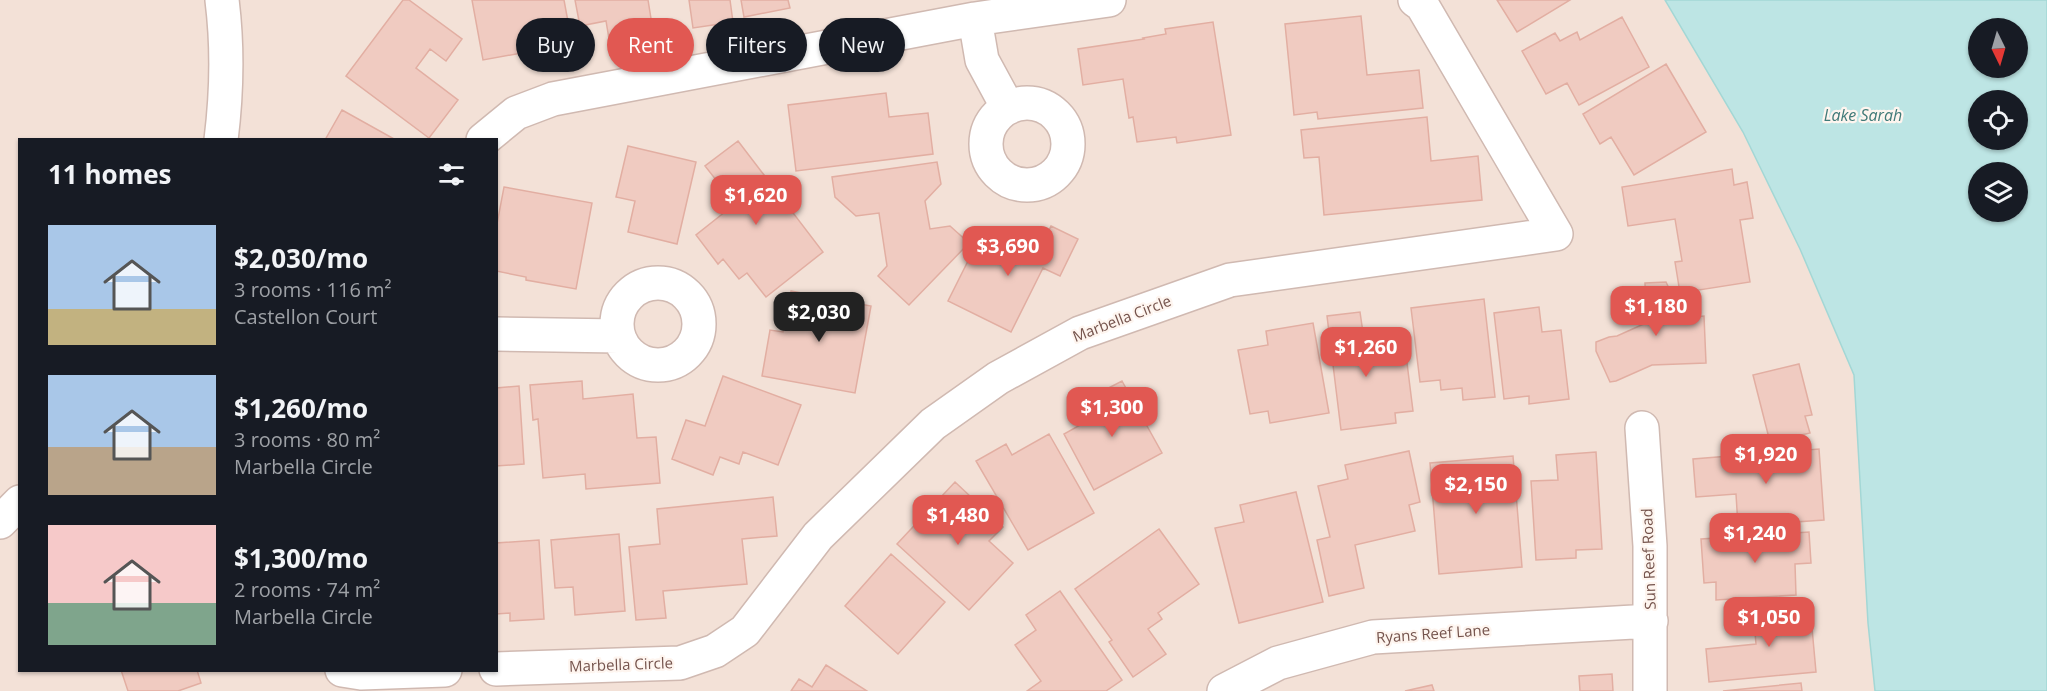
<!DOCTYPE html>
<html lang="en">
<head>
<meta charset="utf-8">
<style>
	:root { --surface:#171b24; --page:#242831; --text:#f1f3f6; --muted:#9ea1a6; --accent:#e15852 }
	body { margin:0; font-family:"Open Sans",sans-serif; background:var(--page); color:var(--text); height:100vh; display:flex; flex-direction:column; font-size:22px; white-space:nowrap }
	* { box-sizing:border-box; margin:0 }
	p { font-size:20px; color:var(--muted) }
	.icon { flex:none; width:33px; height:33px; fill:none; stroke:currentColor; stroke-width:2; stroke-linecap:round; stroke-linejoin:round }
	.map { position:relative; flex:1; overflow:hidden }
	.drawer { position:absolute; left:18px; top:138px; width:480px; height:534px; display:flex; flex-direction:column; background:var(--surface); border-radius:0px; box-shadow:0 2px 4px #0004 }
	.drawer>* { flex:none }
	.banner { position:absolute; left:516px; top:18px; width:570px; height:54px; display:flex; gap:12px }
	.needle { width:39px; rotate:175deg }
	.tools { position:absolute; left:1968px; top:18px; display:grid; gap:12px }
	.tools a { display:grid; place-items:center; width:60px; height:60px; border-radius:50%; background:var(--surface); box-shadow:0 2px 4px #0004; font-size:30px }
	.price { position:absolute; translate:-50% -51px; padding:0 14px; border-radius:12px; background:var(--accent); color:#fff; font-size:20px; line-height:39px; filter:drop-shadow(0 2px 3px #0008) }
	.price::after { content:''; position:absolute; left:50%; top:36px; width:18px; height:14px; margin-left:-9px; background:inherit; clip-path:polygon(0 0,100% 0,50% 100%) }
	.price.selected { background:#222; color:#fff }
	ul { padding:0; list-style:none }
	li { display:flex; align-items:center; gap:18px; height:150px; padding:0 30px }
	li span { display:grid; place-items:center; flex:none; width:168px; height:120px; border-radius:0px; color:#555 }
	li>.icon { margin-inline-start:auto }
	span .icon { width:72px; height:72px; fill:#fffc; stroke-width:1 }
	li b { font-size:26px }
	h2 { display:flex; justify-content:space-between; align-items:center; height:72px; padding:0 30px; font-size:26px }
	.tag { padding:0 21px; border-radius:27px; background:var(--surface); box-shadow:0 2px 4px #0004; font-size:21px; line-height:54px }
	.tag.selected { background:var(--accent); color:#fff }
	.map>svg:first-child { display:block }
	.residential { fill:#f3e1d7; fill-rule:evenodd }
	.water { fill:#bde5e4; stroke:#a3d7d5; stroke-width:1.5; fill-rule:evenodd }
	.building { fill:#f0cbc1; stroke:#e2aea2; stroke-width:1.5 }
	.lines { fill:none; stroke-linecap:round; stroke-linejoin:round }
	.minor-casing { stroke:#d0b9b1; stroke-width:36 }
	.minor { stroke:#fff; stroke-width:33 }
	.labels { text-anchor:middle; stroke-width:4.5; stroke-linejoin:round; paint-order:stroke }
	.street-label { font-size:15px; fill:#75544d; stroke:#fef5ef }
	.water-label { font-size:16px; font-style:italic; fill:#407a78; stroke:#fef5ef }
</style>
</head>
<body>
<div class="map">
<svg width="2047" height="691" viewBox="0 0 2047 691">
	<rect width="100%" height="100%" fill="#fcf1e8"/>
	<path class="residential" d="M0,0H2047V691H0ZM1978,28H2018V68H1978ZM1978,100H2018V140H1978ZM20,140H496V670H20ZM1978,172H2018V212H1978Z"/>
	<path class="water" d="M1665,0H2047V691H1875L1868,623L1854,375L1800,249L1743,132ZM1978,28H2018V68H1978ZM1978,100H2018V140H1978ZM1978,172H2018V212H1978Z"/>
	<path class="building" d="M403,0H409L462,39L446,61L430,49L416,68L458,100L429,138L346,76Z
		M472,0H564L574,54L529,62L527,52L483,60Z
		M575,0H648L653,31L609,39L606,21L580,26Z
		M689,0H730L733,22L693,28Z
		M741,0H788L790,8L744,17Z
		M1497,0H1570L1517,32Z
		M1361,16L1367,75L1419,70L1423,108L1318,119L1317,112L1294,115L1285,24Z
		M1622,17L1649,67L1579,105L1567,83L1546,94L1522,51L1555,33L1560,41L1577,32L1580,40Z
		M1213,22L1231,135L1177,143L1176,137L1137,142L1133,117L1129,118L1123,79L1083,85L1078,49L1144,39L1143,38L1166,34L1165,29Z
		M1666,64L1706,132L1634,175L1611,137L1600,144L1583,114Z
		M886,93L889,117L928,113L933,154L796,171L788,105Z
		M342,110L396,140H325Z
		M1427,117L1431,161L1478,156L1482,200L1324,215L1319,157L1304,158L1301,130Z
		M738,141L823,252L766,297L747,273L739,279L723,259L718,264L696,235L735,204L705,166Z
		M628,146L696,162L677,244L628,232L635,201L616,197Z
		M937,162L941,184L925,201L930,229L950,226L969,243L909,305L878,276L887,266L879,213L856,216L835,197L832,177Z
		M1732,169L1734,185L1747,182L1753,218L1740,220L1750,282L1680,293L1675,262L1682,261L1675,219L1628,226L1622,187Z
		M504,187L592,203L576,289L526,280V277L496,271V229Z
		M1051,226L1078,239L1060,276L1043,268L1011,332L948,301L979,239L1014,256L1022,240L1040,249Z
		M1666,282L1675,301H1693V317L1704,316L1706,363L1652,365L1616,381L1610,382L1596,351V342L1609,337L1617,336L1646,323L1645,283Z
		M791,291L871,306L855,393L762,376L770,330L783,332Z
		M1484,299L1495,397L1463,400L1462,388L1441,390L1440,380L1420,382L1411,308Z
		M1539,307L1542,332L1561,330L1569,399L1529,404V396L1504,399L1494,313Z
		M1360,312L1367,360L1406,355L1413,411L1395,413L1396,423L1341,430L1327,316Z
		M1313,323L1329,413L1270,423L1268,411L1250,414L1238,350L1268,345L1266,331Z
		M1799,364L1812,415L1805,416L1810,433L1770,442L1753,375Z
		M723,376L801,405L778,465L743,452L739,464L720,457L713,475L672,459L686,420L705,426Z
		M582,381L583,399L633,394L637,438L656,437L660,483L586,489L585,474L543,478L538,419L533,420L530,385Z
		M1122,381L1162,453L1094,490L1064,434L1098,415L1089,398Z
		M519,386L524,464L496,466V388Z
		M1049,434L1094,513L1028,550L976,461L1006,444L1012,455Z
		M1819,449L1824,520L1738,526L1736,494L1696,497L1693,459Z
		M1409,451L1420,502L1409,505L1415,531L1355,545L1364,588L1329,596L1317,540L1330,537L1318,486L1348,479L1345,465Z
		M1596,452L1602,549L1576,550V558L1536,560L1531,481L1558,480L1556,455Z
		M1513,456L1522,567L1439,574L1430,463Z
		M955,482L1003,527L989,541L1013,563L969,610L897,544Z
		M1296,492L1323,602L1239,623L1215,528L1244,522L1240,505Z
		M773,497L777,536L742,539L747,584L663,591L666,618L636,620L629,547L660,544L657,509Z
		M1159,529L1199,584L1158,613L1162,619L1148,629L1166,654L1133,677L1109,642L1112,640L1075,589Z
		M1809,532L1811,563L1795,564L1796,595L1716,600V582L1704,583L1701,539Z
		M619,534L625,611L575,615L573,587L555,588L551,540Z
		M539,540L544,619L510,621V613L496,614V543Z
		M891,554L945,602L898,654L845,606Z
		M1060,591L1122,680L1106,691H1027L1041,681L1015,645L1036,630L1026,615Z
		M1810,606L1816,672L1709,682L1706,649L1756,644L1753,611Z
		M826,665L867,691H791L799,679L812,687Z
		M121,670H197L201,683L178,691H128Z
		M1612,674L1613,691H1580L1579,676Z
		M1801,683L1802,691H1723Z
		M1432,685L1434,691H1405Z"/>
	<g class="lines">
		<defs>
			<path id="minor" d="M975,19L982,60L1008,108
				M986 144a41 41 0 1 1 82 0a41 41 0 1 1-82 0Z
				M221,140C227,92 228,48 222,0
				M483,140L516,113L553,99L975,19L1109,0
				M617 324a41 41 0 1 1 82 0a41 41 0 1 1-82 0Z
				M496,334L618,336
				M1642,428L1650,546V691
				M0,522L20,502
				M496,669L680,663L715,651L745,631L818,536L933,424L998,378L1080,333L1230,280L1556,234L1422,5L1415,0
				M342,670L361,673L445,670
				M1224,691L1278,663L1373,637L1651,621"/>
		</defs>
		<use href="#minor" class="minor-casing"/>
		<use href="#minor" class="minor"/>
	</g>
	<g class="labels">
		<g class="street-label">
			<text transform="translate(1122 319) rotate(-21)" y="5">Marbella Circle</text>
			<text transform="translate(1649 559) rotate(-92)" y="5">Sun Reef Road</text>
			<text transform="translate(1433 634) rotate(-4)" y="5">Ryans Reef Lane</text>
			<text transform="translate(621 665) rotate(-2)" y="5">Marbella Circle</text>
		</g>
		<g class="water-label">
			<text x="1863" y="121">Lake Sarah</text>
		</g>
	</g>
</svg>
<div class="tools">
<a><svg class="needle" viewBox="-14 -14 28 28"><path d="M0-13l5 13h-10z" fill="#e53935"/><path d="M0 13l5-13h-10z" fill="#9ea1a6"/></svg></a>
<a><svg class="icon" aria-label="locate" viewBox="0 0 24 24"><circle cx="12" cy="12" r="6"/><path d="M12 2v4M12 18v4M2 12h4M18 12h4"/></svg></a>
<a><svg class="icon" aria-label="layers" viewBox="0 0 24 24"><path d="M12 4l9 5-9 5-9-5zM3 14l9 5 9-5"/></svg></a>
</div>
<b class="price" style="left:756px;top:226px">$1,620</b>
<b class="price" style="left:1008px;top:277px">$3,690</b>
<b class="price" style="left:1656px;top:337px">$1,180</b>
<b class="price selected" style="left:819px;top:343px">$2,030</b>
<b class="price" style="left:1366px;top:378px">$1,260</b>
<b class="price" style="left:1112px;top:438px">$1,300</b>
<b class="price" style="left:1766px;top:485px">$1,920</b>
<b class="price" style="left:1476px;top:515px">$2,150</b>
<b class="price" style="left:958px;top:546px">$1,480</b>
<b class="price" style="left:1755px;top:564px">$1,240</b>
<b class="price" style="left:1769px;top:648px">$1,050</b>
<div class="banner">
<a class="tag">Buy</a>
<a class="tag selected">Rent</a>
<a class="tag">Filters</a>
<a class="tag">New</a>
</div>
<section class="drawer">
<h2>11 homes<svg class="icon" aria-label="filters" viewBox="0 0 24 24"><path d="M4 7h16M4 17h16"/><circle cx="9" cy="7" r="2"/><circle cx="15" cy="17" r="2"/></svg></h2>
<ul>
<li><span style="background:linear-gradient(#a9c7e8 70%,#c2b280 0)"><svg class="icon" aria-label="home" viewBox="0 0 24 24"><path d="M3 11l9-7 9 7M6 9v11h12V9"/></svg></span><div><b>$2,030/mo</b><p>3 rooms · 116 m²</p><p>Castellon Court</p></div></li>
<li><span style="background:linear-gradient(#a9c7e8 60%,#b9a48a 0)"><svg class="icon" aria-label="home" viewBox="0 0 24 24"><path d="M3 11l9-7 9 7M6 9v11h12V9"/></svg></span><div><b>$1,260/mo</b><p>3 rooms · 80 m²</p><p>Marbella Circle</p></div></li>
<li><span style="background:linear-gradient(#f6c9c9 65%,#7fa58c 0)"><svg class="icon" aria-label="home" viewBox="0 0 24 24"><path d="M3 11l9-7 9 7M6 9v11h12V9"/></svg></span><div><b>$1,300/mo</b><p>2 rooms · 74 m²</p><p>Marbella Circle</p></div></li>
</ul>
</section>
</div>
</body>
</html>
